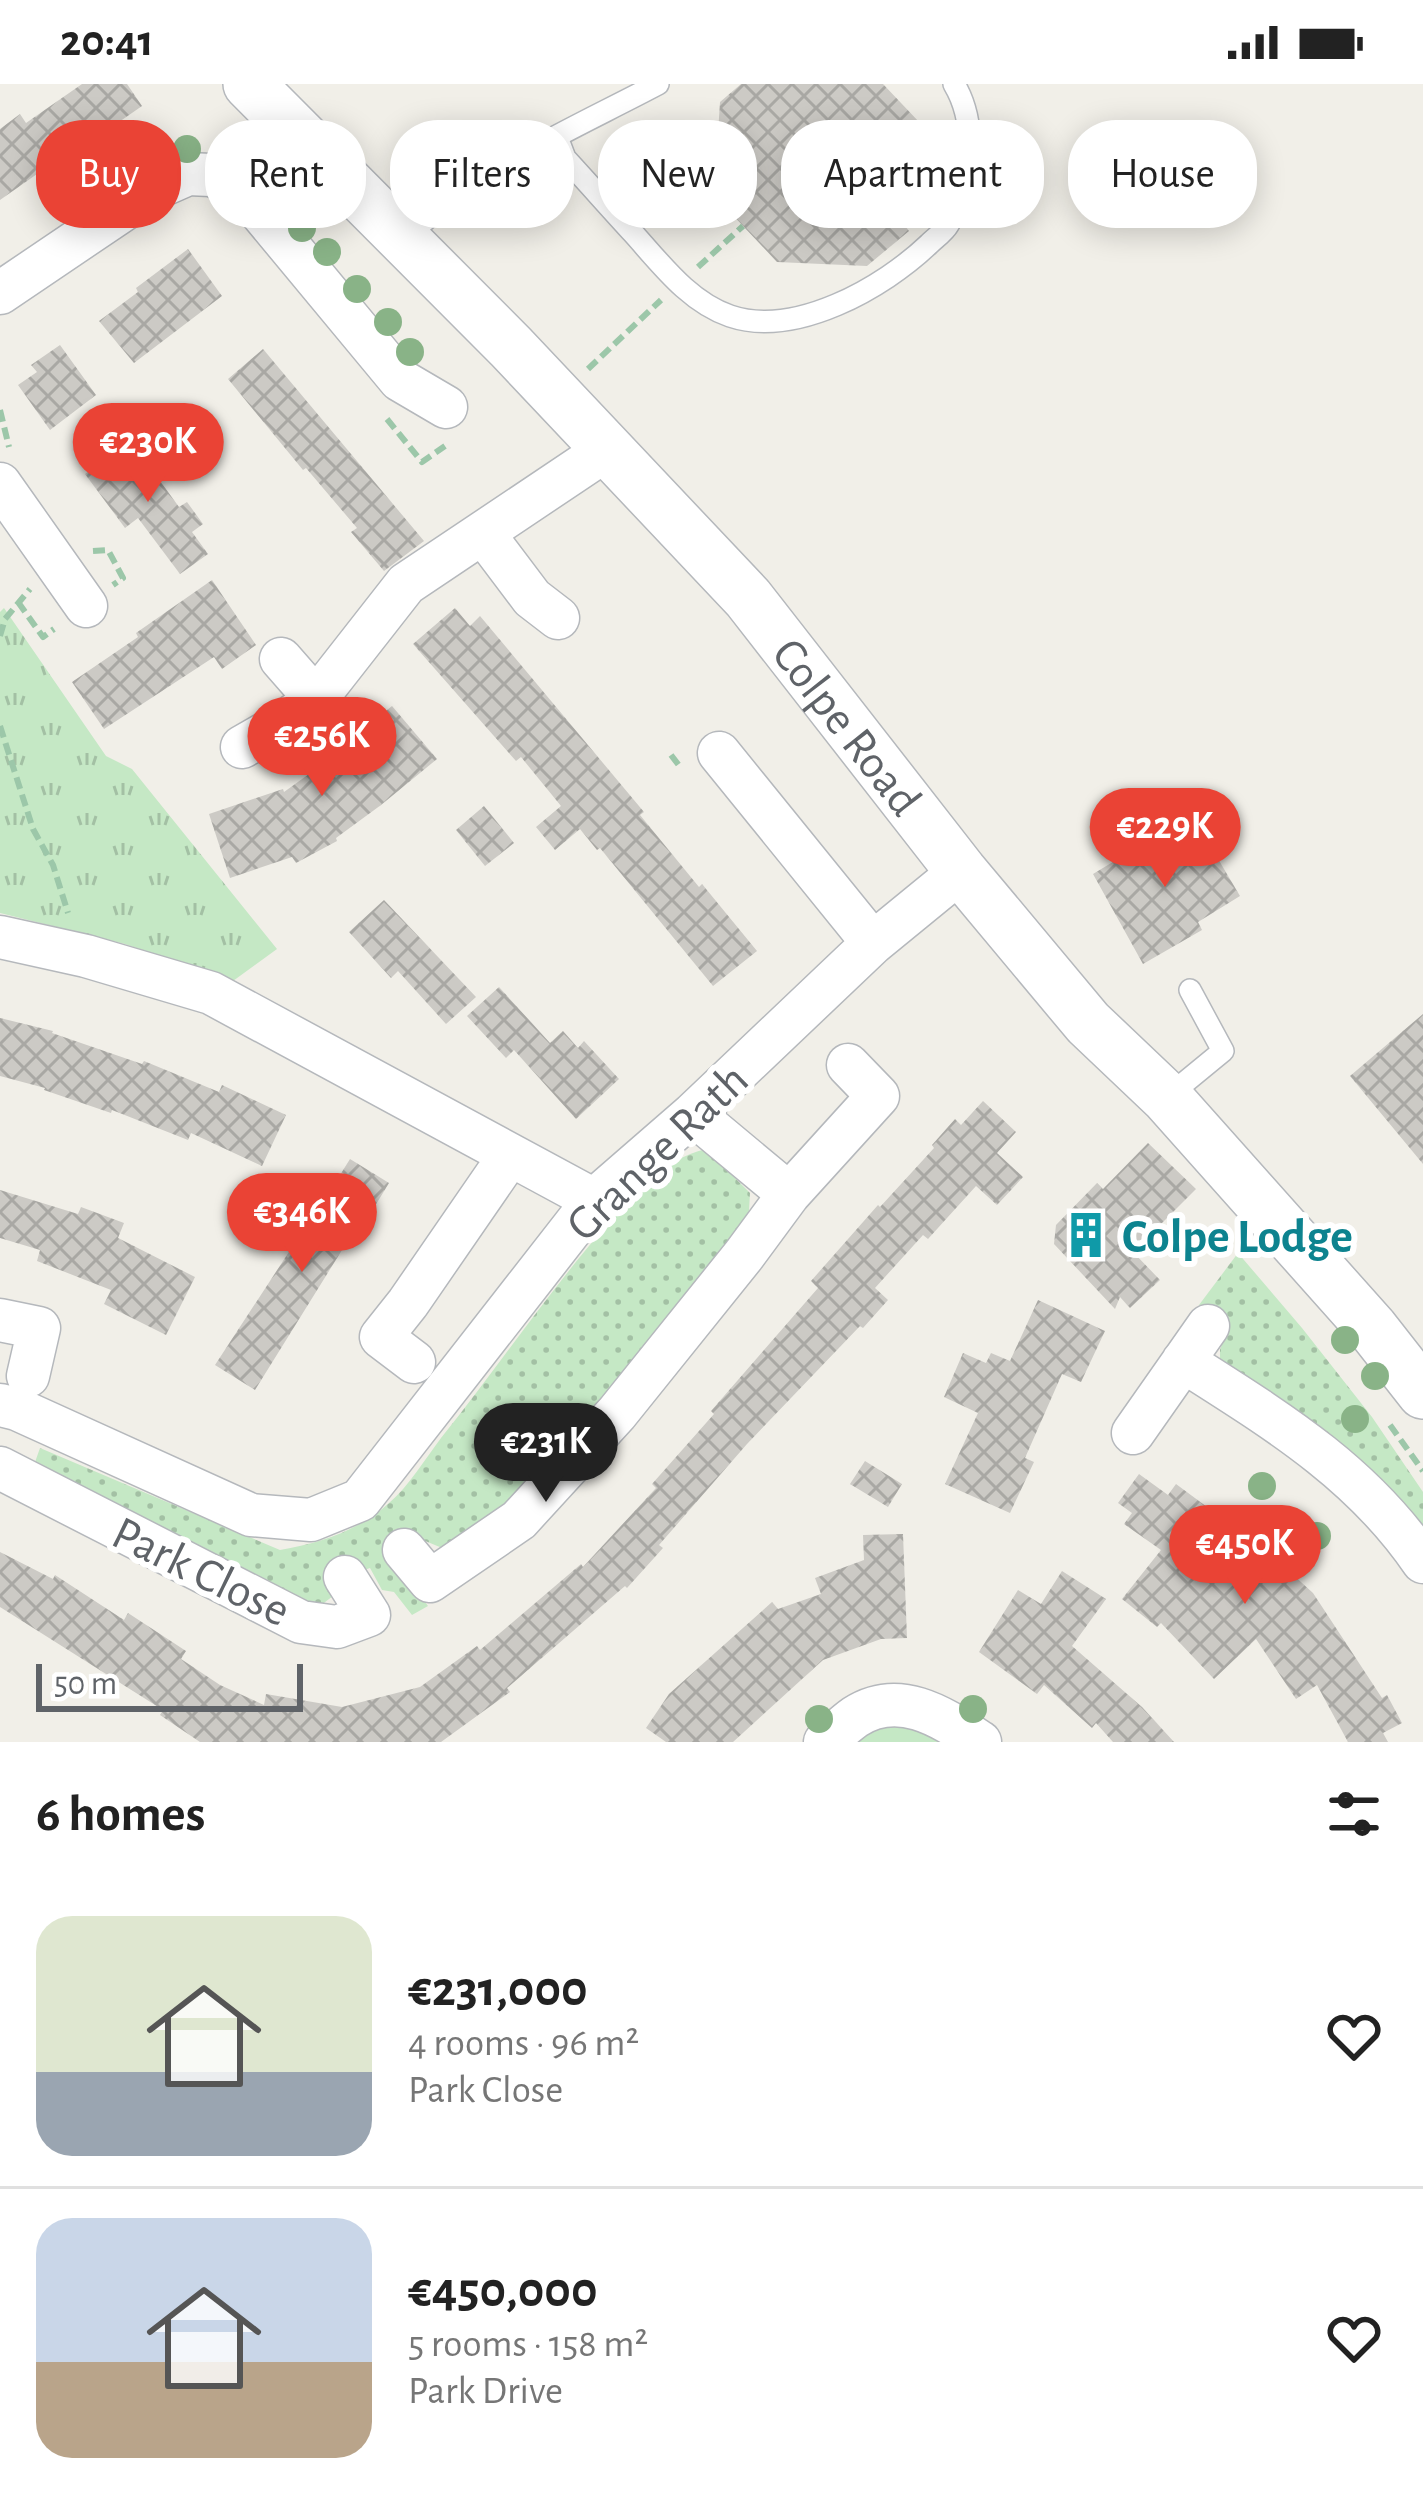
<!DOCTYPE html>
<html lang="en">
<head>
<meta charset="utf-8">
<style>
	:root { --surface:#fff; --page:#f2f2f2; --text:#222; --muted:#767676; --line:#e0e0e0; --accent:#ea4335 }
	body { margin:0; font-family:"Alegreya Sans",sans-serif; background:var(--page); color:var(--text); height:100vh; display:flex; flex-direction:column; font-size:45px; white-space:nowrap }
	* { box-sizing:border-box; margin:0 }
	p { font-size:39px; color:var(--muted) }
	.icon { flex:none; width:66px; height:66px; fill:none; stroke:currentColor; stroke-width:2; stroke-linecap:round; stroke-linejoin:round }
	.map { position:relative; height:1658px; overflow:hidden }
	.sheet { display:flex; flex-direction:column; background:var(--surface); flex:1 }
	.sheet>* { flex:none }
	.hud { position:absolute; left:36px; top:36px; width:1353px; height:108px; display:flex; gap:24px }
	.scale { position:absolute; left:36px; bottom:30px; width:267px; box-sizing:border-box; padding-left:12px; border:6px solid #5f6368; border-top:0; font-size:33px; line-height:42px; white-space:nowrap; color:#5f6368; -webkit-text-stroke:9px #fff; paint-order:stroke }
	.price { position:absolute; translate:-50% -102px; padding:0 27px; border-radius:42px; background:var(--accent); color:#fff; font-size:39px; line-height:78px; filter:drop-shadow(0 3px 6px #0008) }
	.price::after { content:''; position:absolute; left:50%; top:72px; width:36px; height:27px; margin-left:-18px; background:inherit; clip-path:polygon(0 0,100% 0,50% 100%) }
	.price.current { background:#222; color:#fff }
	ul { padding:0; list-style:none }
	li { display:flex; align-items:center; gap:36px; height:300px; padding:0 36px }
	li+li { border-top:3px solid var(--line) }
	li span { display:grid; place-items:center; flex:none; width:336px; height:240px; border-radius:36px; color:#555 }
	li>.icon { margin-inline-start:auto }
	span .icon { width:144px; height:144px; fill:#fffc; stroke-width:1 }
	li b { font-size:51px }
	h2 { display:flex; justify-content:space-between; align-items:center; height:144px; padding:0 36px; font-size:51px }
	.chip { padding:0 42px; border-radius:48px; background:var(--surface); box-shadow:0 6px 30px #0003; font-size:42px; line-height:108px }
	.chip.current { background:var(--accent); color:#fff }
	.status { display:flex; justify-content:space-between; align-items:center; height:84px; padding:0 60px; background:var(--surface); direction:ltr }
	.status svg { height:33px; fill:currentColor }
	.map>svg:first-child { display:block }
	.grass { fill:url(#grass-dots) }
	.park { fill:url(#park-tufts) }
	.building { fill:url(#building-cross-hatch) }
	.lines { fill:none; stroke-linecap:round; stroke-linejoin:round }
	.service-casing { stroke:#b5b8bc; stroke-width:24 }
	.minor-casing { stroke:#b5b8bc; stroke-width:45 }
	.tertiary-casing { stroke:#b5b8bc; stroke-width:54 }
	.path { stroke:#9cc7a9; stroke-width:6; stroke-dasharray:12 6; stroke-linecap:butt }
	.service { stroke:#fff; stroke-width:21 }
	.minor { stroke:#fff; stroke-width:42 }
	.tertiary { stroke:#fff; stroke-width:51 }
	.tree { fill:#89b387 }
	.labels { text-anchor:middle; stroke-width:12; stroke-linejoin:round; paint-order:stroke }
	.street-label { font-size:48px; fill:#5f6368; stroke:#fff }
	.culture-label { font-size:48px; font-weight:bold; fill:#0d838f; stroke:#fff; text-anchor:start }
</style>
</head>
<body>
<div class="status"><b>20:41</b><svg viewBox="0 0 49 12"><path d="M0 12V9h3v3zM5 12V6h3v6zM10 12V3h3v9zM15 12V0h3v12zM26 1h20v11H26zM47 4h2v5h-2z"/></svg></div>
<div class="map">
<svg width="1423" height="1658" viewBox="0 0 1423 1658">
	<defs>
		<pattern id="grass-dots" width="8" height="8" patternUnits="userSpaceOnUse" patternTransform="scale(3)"><rect width="8" height="8" fill="#c5e8c5"/><path d="M2 2h.1M6 6h.1" fill="none" stroke="#a3c0a4" stroke-width="1.8" stroke-linecap="round"/></pattern>
		<pattern id="park-tufts" width="24" height="20" patternUnits="userSpaceOnUse" patternTransform="scale(3)"><rect width="24" height="20" fill="#c5e8c5"/><path d="M3 7l-1-3M5 7V3M7 7l1-3M15 17l-1-3M17 17v-4M19 17l1-3" fill="none" stroke="#a3c0a4"/></pattern>
		<pattern id="building-cross-hatch" width="8" height="8" patternUnits="userSpaceOnUse" patternTransform="scale(3)"><rect width="8" height="8" fill="#cccac5"/><path d="M0 0l8 8M0 8l8-8" fill="none" stroke="#a9a8a4"/></pattern>
	</defs>
	<rect width="100%" height="100%" fill="#f1efe8"/>
	<path class="grass" d="M706,1065L750,1109L749,1127L735,1155L574,1352L513,1417L447,1466L418,1454L392,1472L428,1522L412,1531L394,1508L382,1506L370,1484L337,1496L333,1512L316,1525L34,1381L40,1364L280,1466C320,1459 358,1447 389,1419C409,1402 425,1375 441,1354C497,1284 547,1210 606,1142C635,1109 662,1076 706,1065Z
		M1238,1169L1302,1244L1372,1333L1423,1408V1452L1220,1275V1266L1228,1242L1199,1221Z"/>
	<path class="park" d="M4,524L106,672L132,685L277,865L233,897L125,860L0,829V528Z
		M897,1638L945,1658H848L853,1653Z"/>
	<path class="building" d="M82,0H127L142,22L86,61L84,57L0,116V45L20,30L26,39Z
		M741,0H883L920,39L915,115L896,130L909,147L867,182L777,178L714,111L720,18Z
		M188,165L222,212L134,279L99,237L138,208L136,204Z
		M60,261L96,311L50,346L18,301L37,288L31,281Z
		M263,265L424,457L384,487L351,448L357,444L306,384L303,386L228,295Z
		M131,357L179,423L187,418L203,440L192,448L208,470L180,490L138,434L125,444L85,390Z
		M212,496L256,561L222,585L214,573L104,645L72,598L138,553L136,549Z
		M455,524L470,542L480,532L644,728L640,731L699,803L702,800L757,867L713,902L600,764L597,766L580,745L555,766L536,743L561,722L521,673L516,677L413,560Z
		M392,622L437,675L381,721L336,754L337,757L296,779L292,773L230,794L209,730L283,705L284,708L373,644L370,640Z
		M484,722L514,759L485,782L456,746Z
		M1184,735L1203,768L1211,763L1240,812L1198,838L1202,846L1143,880L1093,790Z
		M384,816L476,913L446,940L398,887L391,894L349,848Z
		M499,903L550,959L563,947L578,964L584,957L619,995L576,1035L514,966L506,974L467,932Z
		M1423,930V1080L1350,992Z
		M0,934L53,947L52,949L142,980L144,977L219,1008L222,1001L286,1031L262,1082L191,1049L188,1056L112,1026L111,1029L44,1006L45,1004L0,992Z
		M983,1017L1016,1048L997,1069L1023,1093L997,1121L976,1102L928,1155L923,1151L875,1204L888,1216L863,1244L860,1242L747,1360L659,1461L663,1464L627,1504L625,1502L507,1604L510,1608L441,1658H200L160,1631L163,1626L0,1523V1468L53,1495L55,1491L124,1536L128,1529L186,1567L181,1575L220,1601L264,1621L266,1610L342,1623L420,1603L477,1562L480,1566L581,1480L583,1483L656,1404L652,1400L714,1330L711,1327L818,1204L811,1197L878,1121L880,1123L934,1064L932,1061L955,1035L961,1041Z
		M1148,1059L1196,1105L1133,1168L1160,1196L1130,1224L1120,1213L1115,1225L1054,1160L1056,1141L1097,1099L1103,1105Z
		M350,1075L389,1099L356,1153L352,1150L255,1306L215,1281L302,1148L304,1149Z
		M0,1106L78,1130L81,1123L124,1139L118,1154L195,1193L166,1251L104,1220L111,1206L37,1177L40,1166L0,1154Z
		M1038,1216L1105,1247L1081,1298L1062,1290L1025,1374L1034,1378L1010,1429L945,1400L978,1329L944,1313L963,1269L986,1279L991,1269L1010,1277Z
		M865,1377L902,1400L888,1423L850,1400Z
		M1139,1390L1168,1411L1176,1400L1230,1440L1233,1436L1313,1509L1382,1614L1387,1611L1402,1639L1383,1649L1388,1658H1348L1317,1601L1296,1615L1256,1555L1214,1595L1161,1539L1157,1543L1122,1515L1161,1466L1124,1440L1132,1429L1118,1419Z
		M903,1450L907,1554L881,1555L823,1576L733,1658H666L646,1644L669,1610L772,1518L778,1525L821,1510L815,1494L864,1476L863,1451Z
		M1062,1487L1106,1515L1072,1562L1142,1623L1174,1658H1113L1096,1639L1092,1644L1044,1601L1037,1610L979,1568L1018,1506L1041,1520Z"/>
	<g class="lines">
		<defs>
			<path id="service" d="M557,53L565,74C588,99 610,124 633,149C661,180 689,218 730,232C795,254 883,204 929,160C935,154 944,148 948,141C973,102 978,40 954,0
				M404,155C476,86 571,46 658,0
				M1167,1013L1223,967L1190,906"/>
			<path id="minor" d="M0,209L154,105L188,90L211,91L239,102L400,296L446,323
				M0,400L86,522
				M483,449L532,514L558,534
				M281,575L316,615
				M242,663L282,640L316,615L406,500L609,364
				M719,669L873,859
				M0,853L86,872L211,909L594,1116
				M693,1030L789,1110
				M0,1236L39,1244L28,1292
				M1183,1277C1274,1335 1361,1387 1423,1478
				M414,1278L381,1253L408,1219L510,1071
				M0,1321L17,1325L251,1431L311,1436L360,1416L594,1116L693,1030L873,859L961,787
				M1133,1349L1208,1242
				M0,1384L301,1538L337,1543L369,1531L345,1493
				M404,1466L430,1497L519,1436L617,1329L744,1171L789,1110L878,1012L848,981
				M825,1658C835,1650 845,1640 855,1633C900,1604 943,1634 980,1658"/>
			<g id="tertiary">
				<path id="s1" d="M249,0L511,263L748,514L961,787L1088,939L1167,1014L1372,1244L1423,1309"/>
			</g>
		</defs>
		<use href="#service" class="service-casing"/>
		<use href="#minor" class="minor-casing"/>
		<use href="#tertiary" class="tertiary-casing"/>
		<path class="path" d="M698,183L743,142
			M588,285L661,216
			M0,326L9,363
			M387,335L422,378L445,362
			M93,467L108,466L123,494L113,501
			M18,518L43,553L54,545
			M0,552L5,535L30,505
			M0,642L33,745L53,781L68,829
			M671,671L681,684
			M1390,1341L1423,1387"/>
		<use href="#service" class="service"/>
		<use href="#minor" class="minor"/>
		<use href="#tertiary" class="tertiary"/>
	</g>
	<g class="tree">
		<circle cx="187" cy="65" r="14"/>
		<circle cx="156" cy="75" r="14"/>
		<circle cx="239" cy="76" r="14"/>
		<circle cx="95" cy="117" r="14"/>
		<circle cx="302" cy="144" r="14"/>
		<circle cx="327" cy="168" r="14"/>
		<circle cx="357" cy="205" r="14"/>
		<circle cx="388" cy="238" r="14"/>
		<circle cx="410" cy="268" r="14"/>
		<circle cx="1345" cy="1256" r="14"/>
		<circle cx="1375" cy="1292" r="14"/>
		<circle cx="1355" cy="1335" r="14"/>
		<circle cx="1262" cy="1402" r="14"/>
		<circle cx="1317" cy="1452" r="14"/>
		<circle cx="973" cy="1625" r="14"/>
		<circle cx="819" cy="1635" r="14"/>
	</g>
	<defs>
		<symbol id="building-bare" viewBox="-9 -9 18 18"><path d="M-4-6H4V6H1V3H-1V6H-4ZM-2.5-4.3h1.7v1.8h-1.7ZM.8-4.3h1.7v1.8H.8ZM-2.5-1h1.7V.8h-1.7ZM.8-1h1.7V.8H.8Z" fill="#0f9aa8" stroke="#fff" stroke-width="2.5" paint-order="stroke"/></symbol>
	</defs>
	<g fill-rule="evenodd">
		<use href="#building-bare" x="1053" y="1118" width="66" height="66"/>
	</g>
	<g class="labels">
		<g class="street-label">
			<text dy="17" stroke="none"><textPath href="#s1" startOffset="879">Colpe Road</textPath></text>
			<text transform="translate(656 1067) rotate(-44)" y="17">Grange Rath</text>
			<text transform="translate(202 1486) rotate(26)" y="17">Park Close</text>
		</g>
		<g class="culture-label">
			<text x="1122" y="1168">Colpe Lodge</text>
		</g>
	</g>
</svg>
<div class="scale">50 m</div>
<b class="price" style="left:148px;top:421px">€230K</b>
<b class="price" style="left:322px;top:715px">€256K</b>
<b class="price" style="left:1165px;top:806px">€229K</b>
<b class="price" style="left:302px;top:1191px">€346K</b>
<b class="price current" style="left:546px;top:1421px">€231K</b>
<b class="price" style="left:1245px;top:1523px">€450K</b>
<div class="hud">
<a class="chip current">Buy</a>
<a class="chip">Rent</a>
<a class="chip">Filters</a>
<a class="chip">New</a>
<a class="chip">Apartment</a>
<a class="chip">House</a>
</div>
</div>
<section class="sheet">
<h2>6 homes<svg class="icon" aria-label="filters" viewBox="0 0 24 24"><path d="M4 7h16M4 17h16"/><circle cx="9" cy="7" r="2"/><circle cx="15" cy="17" r="2"/></svg></h2>
<ul>
<li><span style="background:linear-gradient(#dfe7d0 65%,#9aa5b1 0)"><svg class="icon" aria-label="home" viewBox="0 0 24 24"><path d="M3 11l9-7 9 7M6 9v11h12V9"/></svg></span><div><b>€231,000</b><p>4 rooms · 96 m²</p><p>Park Close</p></div><svg class="icon" aria-label="heart" viewBox="0 0 24 24"><path d="M12 20l-8-8c-3-5 5-10 8-4 3-6 11-1 8 4z"/></svg></li>
<li><span style="background:linear-gradient(#c9d6e8 60%,#b9a48a 0)"><svg class="icon" aria-label="home" viewBox="0 0 24 24"><path d="M3 11l9-7 9 7M6 9v11h12V9"/></svg></span><div><b>€450,000</b><p>5 rooms · 158 m²</p><p>Park Drive</p></div><svg class="icon" aria-label="heart" viewBox="0 0 24 24"><path d="M12 20l-8-8c-3-5 5-10 8-4 3-6 11-1 8 4z"/></svg></li>
</ul>
</section>
</body>
</html>
